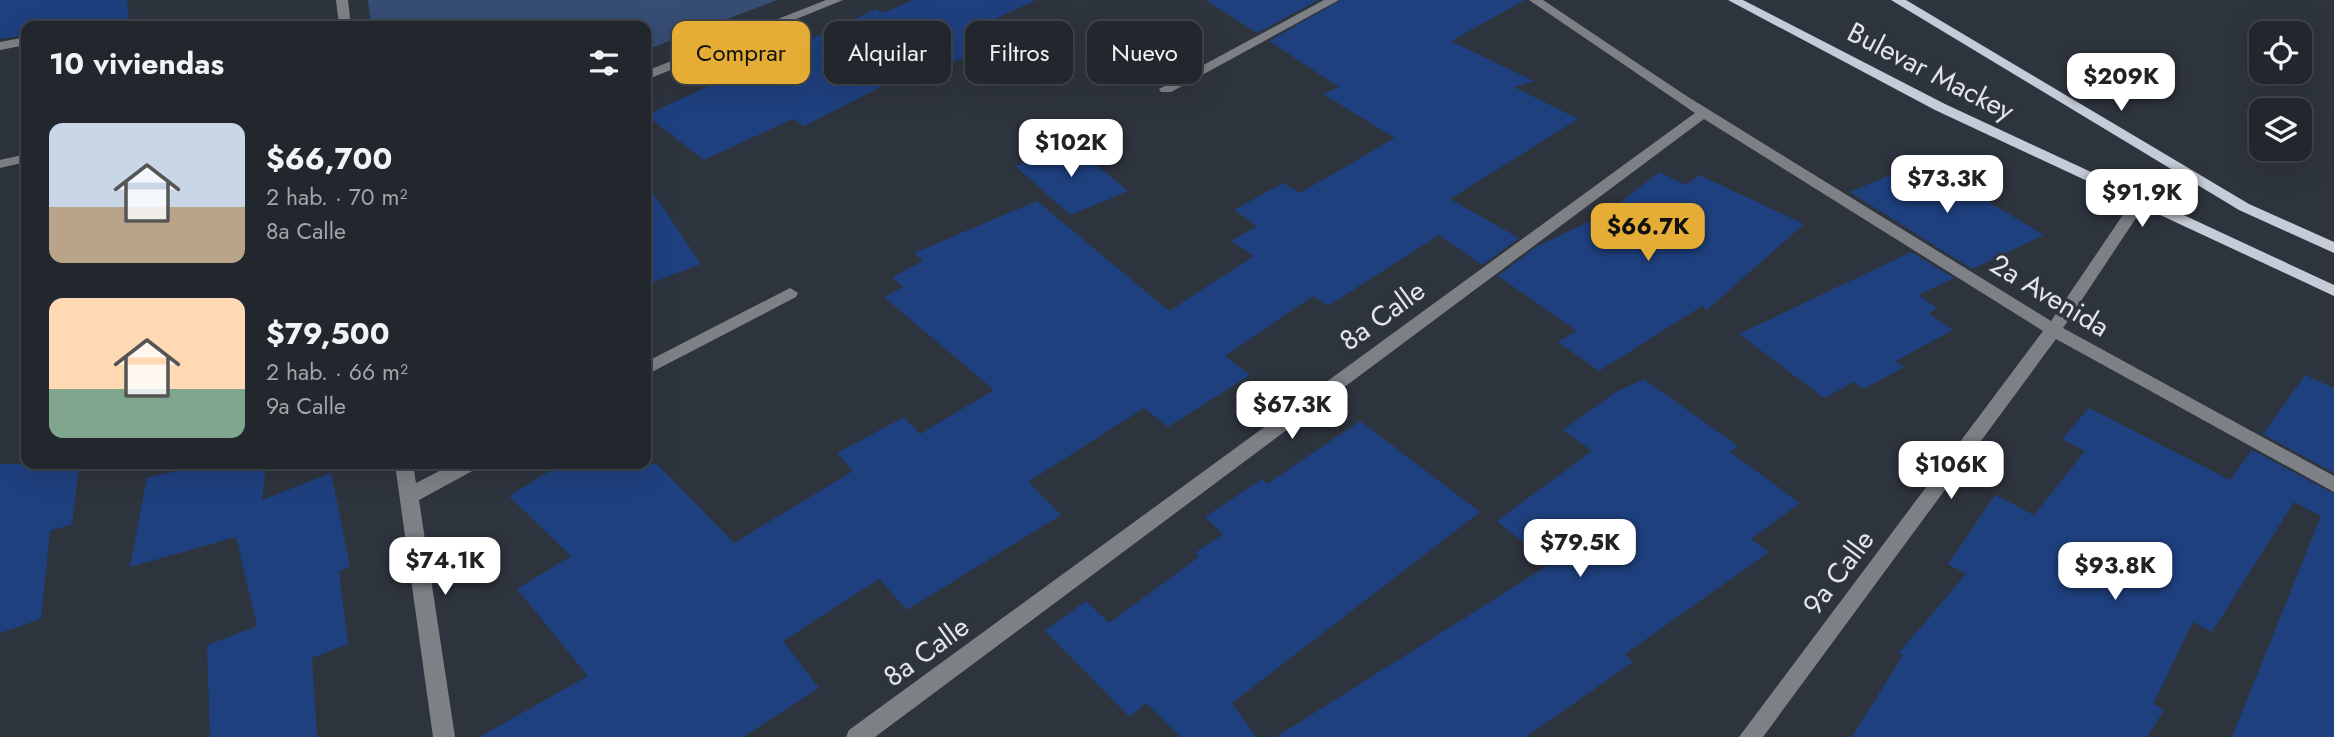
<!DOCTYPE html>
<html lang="es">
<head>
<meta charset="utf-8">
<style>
	:root { --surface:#22272e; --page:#2a2f36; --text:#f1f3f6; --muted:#a2a5aa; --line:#3f444a; --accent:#e5ad35 }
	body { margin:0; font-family:Jost,sans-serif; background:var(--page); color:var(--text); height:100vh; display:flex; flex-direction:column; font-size:26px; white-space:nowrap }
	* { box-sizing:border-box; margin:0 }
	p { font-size:23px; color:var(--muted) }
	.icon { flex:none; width:38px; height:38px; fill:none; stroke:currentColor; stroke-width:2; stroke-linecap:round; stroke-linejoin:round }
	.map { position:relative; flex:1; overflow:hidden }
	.side { position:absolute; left:21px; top:21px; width:630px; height:448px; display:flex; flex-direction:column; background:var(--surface); border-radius:14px; box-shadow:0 7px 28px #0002,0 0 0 2px var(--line) }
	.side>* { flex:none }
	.guide { position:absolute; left:672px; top:21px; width:665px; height:63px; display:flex; gap:14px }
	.buttons { position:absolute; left:2249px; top:21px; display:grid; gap:14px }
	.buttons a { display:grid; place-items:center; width:63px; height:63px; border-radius:14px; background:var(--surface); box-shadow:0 7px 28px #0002,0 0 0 2px var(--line); font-size:35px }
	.price { position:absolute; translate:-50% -60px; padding:0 16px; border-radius:14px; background:#fff; color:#222; font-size:23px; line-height:46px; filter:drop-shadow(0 2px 4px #0008) }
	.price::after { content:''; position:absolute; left:50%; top:42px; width:21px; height:16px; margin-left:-10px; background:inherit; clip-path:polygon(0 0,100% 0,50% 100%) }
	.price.on { background:var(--accent); color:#111 }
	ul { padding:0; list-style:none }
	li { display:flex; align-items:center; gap:21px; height:175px; padding:0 28px }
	li span { display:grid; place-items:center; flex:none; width:196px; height:140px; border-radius:14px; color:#555 }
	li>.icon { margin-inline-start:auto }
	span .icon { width:84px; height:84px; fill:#fffc; stroke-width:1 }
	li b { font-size:30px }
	h2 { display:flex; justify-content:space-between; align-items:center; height:84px; padding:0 28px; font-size:30px }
	.tag { padding:0 24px; border-radius:14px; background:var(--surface); box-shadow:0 7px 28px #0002,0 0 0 2px var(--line); font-size:24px; line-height:63px }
	.tag.on { background:var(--accent); color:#111 }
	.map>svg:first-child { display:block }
	.green { fill:#374d74 }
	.building { fill:#1f407f }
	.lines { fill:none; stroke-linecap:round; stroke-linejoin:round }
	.minor { fill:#7d8085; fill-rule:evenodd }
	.major { fill:#c6ccd7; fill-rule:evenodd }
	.labels { text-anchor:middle; stroke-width:7; stroke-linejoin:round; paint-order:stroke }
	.street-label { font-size:28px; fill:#e1e5eb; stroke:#2e343e }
</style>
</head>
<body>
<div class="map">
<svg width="2334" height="737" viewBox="0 0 2334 737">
	<rect width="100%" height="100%" fill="#2e343e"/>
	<path class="green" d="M368,0H777L646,50V26H371Z"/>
	<path class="building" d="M0,0H127L129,19L95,26H26V35L0,39Z
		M913,0H1036L977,27L1000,40L908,84L898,78L804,126L793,119L704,160L646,115L876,9L883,13Z
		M1206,0H1318L1257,33Z
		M1341,0H1525L1451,41L1534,81L1514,87L1578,119L1450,199L1519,238L1482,265L1439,235L1328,306L1313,296L1225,356L1250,375L1168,427L1144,408L1028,482L1061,515L907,610L879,579L783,641L819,688L743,737H479L588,676L517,589L571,556L509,496L561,464H657L734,543L853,471L837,453L904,417L920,434L994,390L884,297L903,287L892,277L923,261L914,253L1037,201L1169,311L1254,256L1231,241L1257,226L1234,210L1283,183L1300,193L1395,138L1323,94L1339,87L1269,41Z
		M1070,143L1128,191L1071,215L1015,166Z
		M1921,162L2044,235L1972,269L1850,192Z
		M1659,172L1686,185L1699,175L1804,224L1707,310L1702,306L1599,371L1558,342L1577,331L1498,276L1536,247L1607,213Z
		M646,182L701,264L646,285Z
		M1911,252L1954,278L1918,295L1937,308L1929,314L1953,330L1895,361L1904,367L1864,389L1854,382L1824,398L1739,334Z
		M2305,375L2334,388V473L2263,434Z
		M1644,379L1738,446L1730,452L1800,503L1751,539L1769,552L1625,654L1633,662L1526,737H1276L1550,564L1497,521L1592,451L1563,430L1616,392Z
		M2089,408L2230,480L2252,450L2334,494V737H2232L2321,516L2294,502L2212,632L2193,622L2153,704L2164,710L2147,737H1852L1903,655L1899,653L1966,574L1948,564L1995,495L2034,515L2085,451L2062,439Z
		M1360,421L1480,512L1232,703L1256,737H1180L1146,703L1130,717L1045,631L1086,601L1109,623L1199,557L1195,553L1223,534L1205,517L1262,479L1267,484Z
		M0,464H79L72,524L50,531L41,619L0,633Z
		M202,464H266L262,500L331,473L350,566L339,571L348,644L312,658L317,737H210L207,645L257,626L236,537L130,567L147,478Z"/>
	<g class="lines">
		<path class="minor" d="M336,0H348L351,26H339Z
			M826,0H843L646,80V71Z
			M1324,0H1339L1171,92H1161L1159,89Z
			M1529,0H1543L1685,95L2051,321L2135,197H2145L2148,200L2063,328L2334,476V492L2056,339L1763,737H1739L2043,331L1704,119L875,737H846L849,730L1695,113Z
			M26,37V45L0,50V42Z
			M26,154V162L0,168V160Z
			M790,288L798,293L796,297L646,375V362Z
			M395,464H413L416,483L453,464H478L476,469L419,500L455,737H433Z"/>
		<path class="major" d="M1728,0H1743L1945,104L2334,285V296L1935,110Z
			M1891,0H1906L2249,204L2334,242V253L2239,210Z"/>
	</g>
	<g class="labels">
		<g class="street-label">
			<text transform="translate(1931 71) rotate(27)" y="10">Bulevar Mackey</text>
			<text transform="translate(2050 295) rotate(31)" y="10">2a Avenida</text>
			<text transform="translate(1382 315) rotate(-36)" y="10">8a Calle</text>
			<text transform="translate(1838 572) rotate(-53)" y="10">9a Calle</text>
			<text transform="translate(926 651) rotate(-36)" y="10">8a Calle</text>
		</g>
	</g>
</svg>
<div class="buttons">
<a><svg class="icon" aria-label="locate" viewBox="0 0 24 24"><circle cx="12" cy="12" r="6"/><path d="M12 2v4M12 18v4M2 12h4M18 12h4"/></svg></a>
<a><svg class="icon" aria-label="layers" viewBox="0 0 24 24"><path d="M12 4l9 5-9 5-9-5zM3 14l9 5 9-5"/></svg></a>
</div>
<b class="price" style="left:2121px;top:113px">$209K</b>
<b class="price" style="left:1071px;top:179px">$102K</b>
<b class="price" style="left:1947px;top:215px">$73.3K</b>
<b class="price" style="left:2142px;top:229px">$91.9K</b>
<b class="price on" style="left:1648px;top:263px">$66.7K</b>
<b class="price" style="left:1292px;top:441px">$67.3K</b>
<b class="price" style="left:1951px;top:501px">$106K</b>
<b class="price" style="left:1580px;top:579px">$79.5K</b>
<b class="price" style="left:445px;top:597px">$74.1K</b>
<b class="price" style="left:2115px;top:602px">$93.8K</b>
<div class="guide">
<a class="tag on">Comprar</a>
<a class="tag">Alquilar</a>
<a class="tag">Filtros</a>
<a class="tag">Nuevo</a>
</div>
<section class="side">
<h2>10 viviendas<svg class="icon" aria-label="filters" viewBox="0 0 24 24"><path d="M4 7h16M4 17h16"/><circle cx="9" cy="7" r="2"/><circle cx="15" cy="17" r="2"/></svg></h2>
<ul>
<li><span style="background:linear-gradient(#c9d6e8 60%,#b9a48a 0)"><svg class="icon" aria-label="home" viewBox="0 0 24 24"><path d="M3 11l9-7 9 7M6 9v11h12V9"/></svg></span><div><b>$66,700</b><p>2 hab. · 70 m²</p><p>8a Calle</p></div></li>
<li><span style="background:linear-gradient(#ffd9b3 65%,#7fa58c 0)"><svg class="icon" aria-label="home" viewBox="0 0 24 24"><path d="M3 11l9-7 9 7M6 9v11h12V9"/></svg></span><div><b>$79,500</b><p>2 hab. · 66 m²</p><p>9a Calle</p></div></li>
</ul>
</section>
</div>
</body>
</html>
